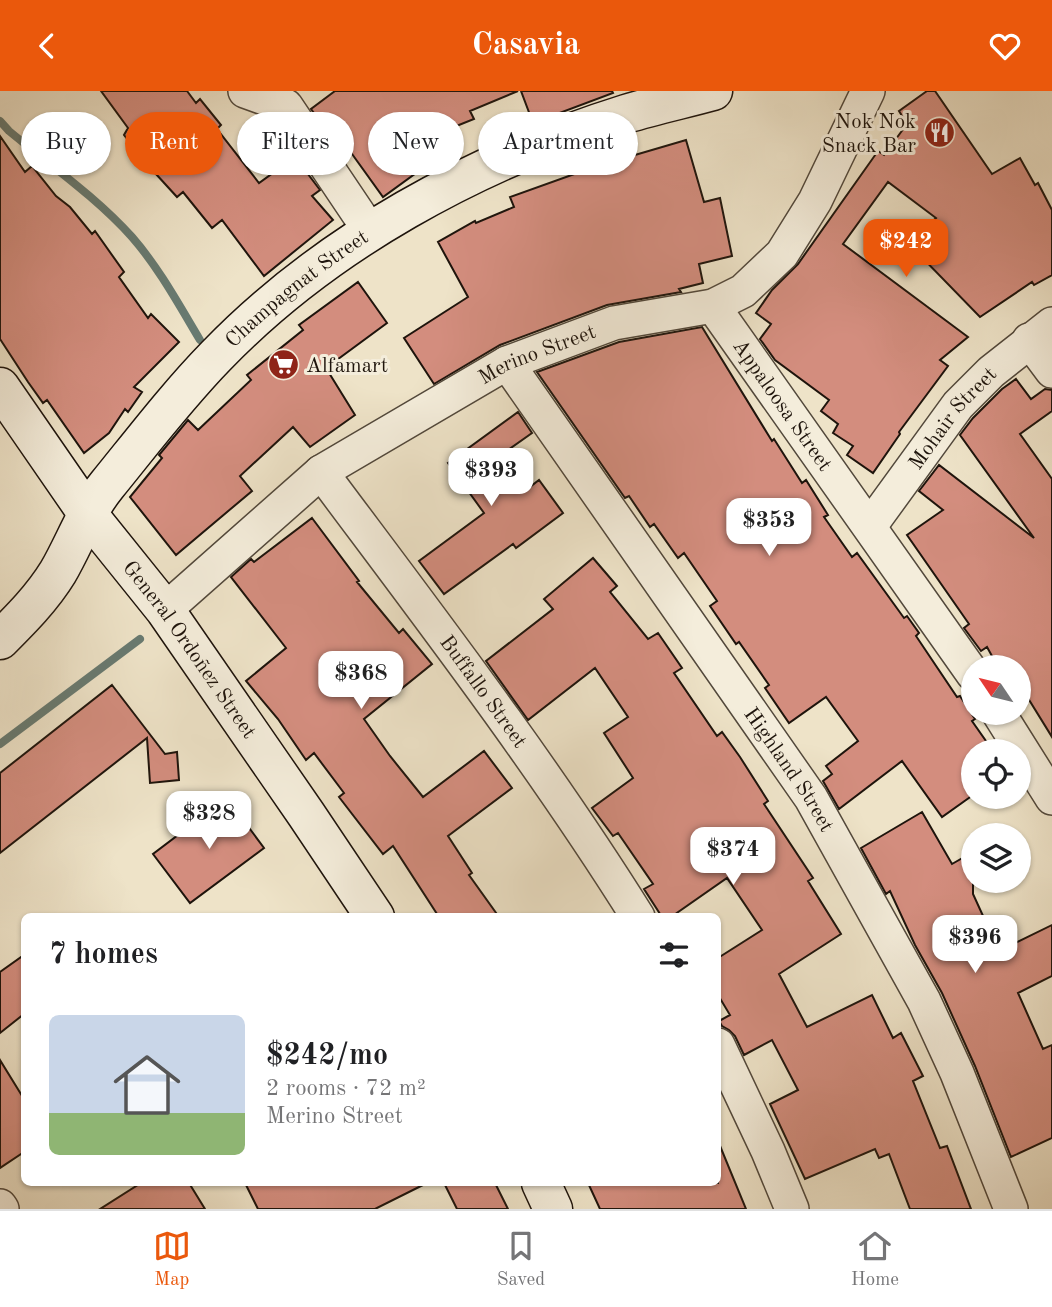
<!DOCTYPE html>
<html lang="en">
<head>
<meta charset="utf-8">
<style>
	:root { --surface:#fff; --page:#f6f6f6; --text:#202124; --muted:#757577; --line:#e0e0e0; --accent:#ea580c }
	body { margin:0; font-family:"Old Standard TT",serif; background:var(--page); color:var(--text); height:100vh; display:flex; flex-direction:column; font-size:26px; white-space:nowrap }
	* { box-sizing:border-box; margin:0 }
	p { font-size:23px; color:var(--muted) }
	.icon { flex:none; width:38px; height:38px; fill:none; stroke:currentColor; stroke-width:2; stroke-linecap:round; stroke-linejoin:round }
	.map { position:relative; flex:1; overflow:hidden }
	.drawer { position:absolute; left:21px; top:822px; width:700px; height:273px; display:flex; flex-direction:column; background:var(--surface); border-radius:10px; box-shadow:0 2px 5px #0004 }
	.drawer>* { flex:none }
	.banner { position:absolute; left:21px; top:21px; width:700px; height:63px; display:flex; gap:14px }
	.needle { width:46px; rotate:305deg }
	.controls { position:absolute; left:961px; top:564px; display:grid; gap:14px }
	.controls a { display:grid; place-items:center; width:70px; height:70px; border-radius:50%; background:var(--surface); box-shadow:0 2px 5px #0004; font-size:35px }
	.price { position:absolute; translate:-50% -60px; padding:0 16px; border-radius:14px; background:#fff; color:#222; font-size:23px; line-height:46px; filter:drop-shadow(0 2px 4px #0008) }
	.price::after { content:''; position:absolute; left:50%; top:42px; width:21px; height:16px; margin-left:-10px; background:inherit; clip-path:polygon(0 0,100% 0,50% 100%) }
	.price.active { background:var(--accent); color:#fff }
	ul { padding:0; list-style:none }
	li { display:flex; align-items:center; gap:21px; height:175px; padding:0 28px }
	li+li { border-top:2px solid var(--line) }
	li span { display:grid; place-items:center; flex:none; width:196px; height:140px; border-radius:10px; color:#555 }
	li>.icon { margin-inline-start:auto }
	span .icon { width:84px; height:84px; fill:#fffc; stroke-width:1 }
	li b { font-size:30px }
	h2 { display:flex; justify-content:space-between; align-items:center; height:84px; padding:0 28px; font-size:30px }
	.tag { padding:0 24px; border-radius:32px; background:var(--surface); box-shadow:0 2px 5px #0004; font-size:24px; line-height:63px }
	.tag.active { background:var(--accent); color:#fff }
	header { display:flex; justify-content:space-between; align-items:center; height:91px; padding:0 28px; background:var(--accent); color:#fff; font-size:32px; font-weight:600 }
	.dock { display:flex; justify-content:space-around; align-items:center; height:98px; border-top:2px solid var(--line); background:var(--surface); font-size:19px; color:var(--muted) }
	.dock a { display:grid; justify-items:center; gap:4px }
	.dock .active { color:var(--accent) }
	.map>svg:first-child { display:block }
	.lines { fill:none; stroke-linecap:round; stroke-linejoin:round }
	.stream { stroke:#687a71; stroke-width:8 }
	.building { fill:#d38d7e; stroke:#1e140c; stroke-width:2 }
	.street-casing { stroke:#52483b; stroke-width:36 }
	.secondary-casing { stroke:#1e140c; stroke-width:41 }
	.street { stroke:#f4eddb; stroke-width:33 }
	.secondary { stroke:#f4eddb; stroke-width:38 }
	.labels { text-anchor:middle; stroke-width:6; stroke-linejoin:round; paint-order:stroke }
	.poi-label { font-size:21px; fill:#1e140c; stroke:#f4eddb; text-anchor:end }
	.street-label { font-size:21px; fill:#1e140c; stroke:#f4eddb }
</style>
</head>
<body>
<header><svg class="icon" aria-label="back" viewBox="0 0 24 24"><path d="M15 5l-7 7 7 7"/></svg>Casavia<svg class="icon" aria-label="heart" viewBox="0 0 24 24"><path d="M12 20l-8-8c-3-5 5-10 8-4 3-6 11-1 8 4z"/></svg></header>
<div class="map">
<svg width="1052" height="1118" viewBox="0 0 1052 1118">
	<rect width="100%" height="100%" fill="#eee3c8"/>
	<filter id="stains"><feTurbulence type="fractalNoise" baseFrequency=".00286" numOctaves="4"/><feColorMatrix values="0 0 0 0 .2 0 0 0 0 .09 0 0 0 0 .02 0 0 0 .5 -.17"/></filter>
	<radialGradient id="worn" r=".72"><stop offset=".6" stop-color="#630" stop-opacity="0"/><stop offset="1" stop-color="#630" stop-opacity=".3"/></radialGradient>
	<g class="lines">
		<path class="stream" d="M0,30L9,40C50,74 96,106 132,146C159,177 179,214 200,249
			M0,653L140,548"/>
	</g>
	<path class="building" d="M101,0H187L196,12L200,8L221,34L217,38L259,92L295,66L320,99L312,105L333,129L264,185L222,129L212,137L183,101L177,106L145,71L124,44L128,37Z
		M335,0H518L470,20L474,28L449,38L460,50L383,106L347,56L342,59L311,18Z
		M521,0H612L613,2L533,32Z
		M927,0H935L992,83L1020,67L1035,94L1038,92L1052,119V184L1034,194L1032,191L980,226L909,153L936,127L888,91L843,153L968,246L940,269L948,275L899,341L900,343L873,382L847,364L853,355L833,342L838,333L821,320L829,309L775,269L760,248L771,233L756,222L772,199L798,173L878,60L884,64L907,33L899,20Z
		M0,45L25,81L32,75L56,105L70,116L92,143L95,140L124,181L119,186L148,227L151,223L179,251L134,296L142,301L128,321L125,318L109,342L84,362L47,309L43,312L28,291L0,248Z
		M686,49L704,111L720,107L732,165L699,173L703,192L679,198L681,201L607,214L500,254L434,293L404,247L468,206L438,151L475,130L476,132L514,116L510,106L594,76Z
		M358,191L387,232L326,277L355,324L310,356L293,336L240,385L252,400L176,464L130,406L162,367L159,364L188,329L198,339L251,289L247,284L303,239L299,234Z
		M702,236L772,350L774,348L802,392L806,389L828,424L824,426L852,466L857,462L904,527L907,525L919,542L916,545L957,606L960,605L975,628L972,630L993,660H973V704L942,726L902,670L839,718L823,690L832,683L826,675L858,650L826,606L789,632L765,597L769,594L739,551L736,553L710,515L717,510L684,462L678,467L654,433L650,436L629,405L625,407L537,281L619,251Z
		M1016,288L1031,308L1045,298L1052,299V320L1020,343L1052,388V646L1018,591V576H998L987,556L981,560L964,537L969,533L907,444L943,419L919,400L939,374L1034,447L960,344L973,327L1002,298Z
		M518,321L532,342L501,364L526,399L539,389L563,422L516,457L513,453L444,503L419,470L484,422L448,372Z
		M312,427L359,490L357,491L399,542L403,538L432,573L364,628L390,665L423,706L484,660L512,697L448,745L472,782L469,784L499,826H439L393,755L383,763L339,706L344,702L314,662L306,669L278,628L246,590L286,557L231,486L251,468L254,471Z
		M593,467L617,495L610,501L648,548L658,542L682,577L674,582L717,645L722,641L740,666L768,710L764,713L813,787L808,790L841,843L779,883L807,936L872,904L893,947L901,942L923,985L913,990L940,1057L947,1055L971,1118H910L889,1063L879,1067L875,1058L805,1088L770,1013L798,999L772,949L744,964L735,945L729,939L722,935L719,930L730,924L718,904V867L762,839L727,787L671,826H662L644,798L653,793L618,742L613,745L592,717L633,687L604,642L628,626L595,577L528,629L486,570L553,518L544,508Z
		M112,594L165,663L177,661L179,689L150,692L147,647L0,762V682Z
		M227,707L264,757L190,812L153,763Z
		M922,721L952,773L973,761V803L999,860L1052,834V885L1018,902L1043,958L1052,954V1047L1011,1066L975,975L942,902L915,854L890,800L886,803L861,757Z
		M24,864V923L0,942V881Z
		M0,969L24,1008V1061L0,1077Z
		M718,1050L746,1118H600L588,1092H718Z
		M141,1092H189L205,1118H100Z
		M245,1092H427L375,1118H258Z
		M444,1092H495L508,1118H457Z"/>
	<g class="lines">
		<defs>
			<g id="street">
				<path d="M245,0L286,15L370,140"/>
				<path id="s1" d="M713,215L973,583"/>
				<path d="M1029,249L1052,280"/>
				<path id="s2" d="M507,272L811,707L924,910L957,982L1011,1118"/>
				<path id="s3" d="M321,381C430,527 541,671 638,826"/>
				<path id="s4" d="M870,435L958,314L991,281L1052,233"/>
				<path id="s5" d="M165,519L321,381L507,272L614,232L713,215L743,200L782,163L815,110L868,0"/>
				<path d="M998,621L1052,707"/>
				<path d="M718,954L768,1060L792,1118"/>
				<path d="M0,1115L2,1118"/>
			</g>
			<g id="secondary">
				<path id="s6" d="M0,296L87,422L165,519L306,723L375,826"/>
				<path id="s7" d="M0,549C21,528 42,507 58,481C75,452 85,421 107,394C142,351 177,305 216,265C326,151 476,70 626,23C655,14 684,8 713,0"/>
				<path d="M541,1092L553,1118"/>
			</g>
		</defs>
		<use href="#street" class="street-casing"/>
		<use href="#secondary" class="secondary-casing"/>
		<use href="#street" class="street"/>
		<use href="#secondary" class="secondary"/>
	</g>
	<defs>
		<symbol id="restaurant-disc" viewBox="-11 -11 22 22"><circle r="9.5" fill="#8f2418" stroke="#f4eddb"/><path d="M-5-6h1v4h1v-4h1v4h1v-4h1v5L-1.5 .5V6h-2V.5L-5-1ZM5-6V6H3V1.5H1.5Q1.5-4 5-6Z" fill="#fff"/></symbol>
		<symbol id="supermarket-disc" viewBox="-11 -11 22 22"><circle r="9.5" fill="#8f2418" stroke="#f4eddb"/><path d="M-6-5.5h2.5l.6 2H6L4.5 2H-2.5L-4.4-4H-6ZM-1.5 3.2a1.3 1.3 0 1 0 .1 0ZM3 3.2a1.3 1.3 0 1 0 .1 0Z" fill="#fff"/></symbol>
	</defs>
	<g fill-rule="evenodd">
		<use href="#restaurant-disc" x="922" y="24" width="35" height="35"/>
		<use href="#supermarket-disc" x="266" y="256" width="35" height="35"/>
	</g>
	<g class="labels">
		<g class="poi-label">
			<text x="916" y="37">Nok Nok<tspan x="916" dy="24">Snack Bar</tspan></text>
			<text x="306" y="281" text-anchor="start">Alfamart</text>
		</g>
		<g class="street-label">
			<text dy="7" stroke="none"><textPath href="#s7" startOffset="464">Champagnat Street</textPath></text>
			<text dy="7" stroke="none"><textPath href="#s5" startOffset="455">Merino Street</textPath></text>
			<text dy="7" stroke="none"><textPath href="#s1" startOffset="121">Appaloosa Street</textPath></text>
			<text dy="7" stroke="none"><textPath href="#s4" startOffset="136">Mohair Street</textPath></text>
			<text dy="7" stroke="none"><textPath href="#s6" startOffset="324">General Ordoñez Street</textPath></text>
			<text dy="7" stroke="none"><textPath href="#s3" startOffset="273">Buffallo Street</textPath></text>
			<text dy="7" stroke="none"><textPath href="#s2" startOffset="495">Highland Street</textPath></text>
		</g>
	</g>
	<rect width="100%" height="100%" filter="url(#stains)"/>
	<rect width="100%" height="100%" fill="url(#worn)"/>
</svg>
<div class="controls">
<a><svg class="needle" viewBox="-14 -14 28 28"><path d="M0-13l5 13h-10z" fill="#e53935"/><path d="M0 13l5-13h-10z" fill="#757577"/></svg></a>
<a><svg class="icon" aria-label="locate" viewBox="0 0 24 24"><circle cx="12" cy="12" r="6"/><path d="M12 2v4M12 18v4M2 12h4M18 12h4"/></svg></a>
<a><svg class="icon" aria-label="layers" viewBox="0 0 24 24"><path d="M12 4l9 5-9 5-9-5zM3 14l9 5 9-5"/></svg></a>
</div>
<b class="price active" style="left:906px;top:188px">$242</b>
<b class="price" style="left:491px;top:417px">$393</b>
<b class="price" style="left:769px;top:467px">$353</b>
<b class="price" style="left:361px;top:620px">$368</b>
<b class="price" style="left:209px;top:760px">$328</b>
<b class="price" style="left:733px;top:796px">$374</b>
<b class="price" style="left:975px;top:884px">$396</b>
<div class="banner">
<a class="tag">Buy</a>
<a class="tag active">Rent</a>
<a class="tag">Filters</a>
<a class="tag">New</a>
<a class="tag">Apartment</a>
</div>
<section class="drawer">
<h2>7 homes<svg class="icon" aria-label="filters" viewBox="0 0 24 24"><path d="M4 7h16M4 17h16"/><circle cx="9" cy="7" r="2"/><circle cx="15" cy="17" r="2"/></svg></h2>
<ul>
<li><span style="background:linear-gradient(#c9d6e8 70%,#8fb573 0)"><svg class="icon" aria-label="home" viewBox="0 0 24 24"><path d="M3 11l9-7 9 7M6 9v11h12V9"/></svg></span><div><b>$242/mo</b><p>2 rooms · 72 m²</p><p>Merino Street</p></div></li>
</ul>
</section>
</div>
<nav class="dock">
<a class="active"><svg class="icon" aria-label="map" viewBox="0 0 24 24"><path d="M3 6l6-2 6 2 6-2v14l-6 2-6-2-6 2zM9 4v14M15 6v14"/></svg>Map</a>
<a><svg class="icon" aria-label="saved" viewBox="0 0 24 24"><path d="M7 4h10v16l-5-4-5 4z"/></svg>Saved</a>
<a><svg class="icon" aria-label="home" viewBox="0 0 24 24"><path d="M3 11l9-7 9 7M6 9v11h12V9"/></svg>Home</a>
</nav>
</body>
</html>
